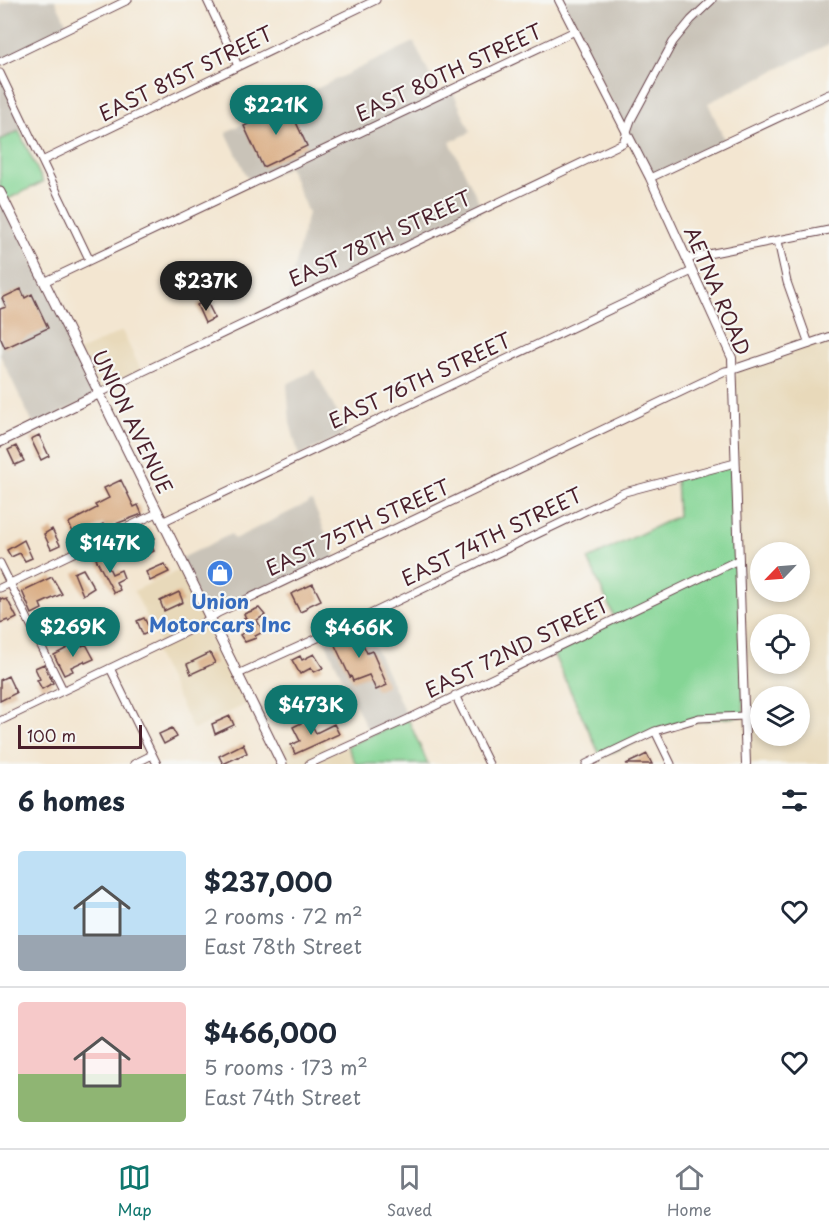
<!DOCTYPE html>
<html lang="en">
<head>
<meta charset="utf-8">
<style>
	:root { --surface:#fff; --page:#f6f6f7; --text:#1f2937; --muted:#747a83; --line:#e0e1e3; --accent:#0f766e }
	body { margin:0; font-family:"Playpen Sans",sans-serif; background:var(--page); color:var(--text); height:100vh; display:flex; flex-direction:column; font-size:22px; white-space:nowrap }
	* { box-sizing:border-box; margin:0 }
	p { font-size:20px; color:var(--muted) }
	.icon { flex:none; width:33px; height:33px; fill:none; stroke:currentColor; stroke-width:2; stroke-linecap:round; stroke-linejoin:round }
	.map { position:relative; height:764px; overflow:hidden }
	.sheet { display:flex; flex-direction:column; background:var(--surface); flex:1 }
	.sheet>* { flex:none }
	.needle { width:39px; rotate:245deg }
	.buttons { position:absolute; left:750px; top:542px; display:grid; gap:12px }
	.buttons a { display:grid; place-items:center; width:60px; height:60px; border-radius:50%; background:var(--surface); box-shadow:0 3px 9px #0003; font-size:30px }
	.scale { position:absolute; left:18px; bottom:15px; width:124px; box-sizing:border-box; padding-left:6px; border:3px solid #4a1f2b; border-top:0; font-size:16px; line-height:21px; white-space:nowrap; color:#4a1f2b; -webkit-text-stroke:4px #f6f6f2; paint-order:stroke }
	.price { position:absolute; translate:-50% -51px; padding:0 14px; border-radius:21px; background:var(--accent); color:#fff; font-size:20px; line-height:39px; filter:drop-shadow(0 2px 3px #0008) }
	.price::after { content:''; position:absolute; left:50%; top:36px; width:18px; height:14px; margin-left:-9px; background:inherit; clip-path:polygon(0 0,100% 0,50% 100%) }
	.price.on { background:#222; color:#fff }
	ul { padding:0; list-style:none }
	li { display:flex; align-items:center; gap:18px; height:150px; padding:0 18px }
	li+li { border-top:2px solid var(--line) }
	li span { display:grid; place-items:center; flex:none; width:168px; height:120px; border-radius:6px; color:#555 }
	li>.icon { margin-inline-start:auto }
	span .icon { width:72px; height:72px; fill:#fffc; stroke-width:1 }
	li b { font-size:26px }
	h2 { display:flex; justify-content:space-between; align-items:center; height:72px; padding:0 18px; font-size:26px }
	.tabs { display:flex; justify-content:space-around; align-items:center; height:84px; border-top:2px solid var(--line); background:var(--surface); font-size:16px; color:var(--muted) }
	.tabs a { display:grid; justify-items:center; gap:3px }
	.tabs .on { color:var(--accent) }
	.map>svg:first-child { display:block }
	.built { fill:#e8d9ba; fill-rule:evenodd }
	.industrial { fill:#c9c3b8 }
	.green { fill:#85d595; stroke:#687a60; stroke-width:1.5 }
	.building { fill:#daae85 }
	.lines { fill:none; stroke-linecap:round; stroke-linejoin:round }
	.minor-casing { stroke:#633d44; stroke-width:9 }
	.tertiary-casing { stroke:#633d44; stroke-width:10 }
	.secondary-casing { stroke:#633d44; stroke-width:11 }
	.minor { stroke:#fff; stroke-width:7 }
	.tertiary { stroke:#fff; stroke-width:8 }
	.secondary { stroke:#fff; stroke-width:9 }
	.labels { text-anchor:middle; stroke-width:4.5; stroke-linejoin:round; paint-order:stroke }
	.street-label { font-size:20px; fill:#4a1f2b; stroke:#f6f6f2 }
	.shop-label { font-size:20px; font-weight:bold; fill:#366cbe; stroke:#f6f6f2 }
</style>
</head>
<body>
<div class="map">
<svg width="829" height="764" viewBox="0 0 829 764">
	<rect width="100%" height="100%" fill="#f6f6f2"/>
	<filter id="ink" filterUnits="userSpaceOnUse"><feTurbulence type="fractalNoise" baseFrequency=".0167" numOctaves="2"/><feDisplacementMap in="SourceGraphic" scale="12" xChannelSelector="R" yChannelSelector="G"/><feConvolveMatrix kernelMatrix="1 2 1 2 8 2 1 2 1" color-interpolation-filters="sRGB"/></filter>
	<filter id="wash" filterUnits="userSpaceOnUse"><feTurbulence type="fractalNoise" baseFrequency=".008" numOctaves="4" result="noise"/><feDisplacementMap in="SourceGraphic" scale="24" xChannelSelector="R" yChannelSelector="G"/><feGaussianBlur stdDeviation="1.35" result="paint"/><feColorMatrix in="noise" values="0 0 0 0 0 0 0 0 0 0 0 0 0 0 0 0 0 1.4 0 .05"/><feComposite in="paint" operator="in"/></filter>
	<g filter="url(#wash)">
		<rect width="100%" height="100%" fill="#f3e6d1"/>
		<path class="built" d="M122,331L142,372L98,394L78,352Z
			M829,337V764H746L732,382L739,369ZM760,552H800V591H760ZM760,624H800V663H760ZM760,696H800V735H760Z
			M184,568L251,702L193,730L153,647L160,644L134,591Z
			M317,730L329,754L347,746L356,764H282L275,751Z"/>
		<path class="industrial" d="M12,0H55L69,28L0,62V5Z
			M559,0H829V44L708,103L726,143L650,178Z
			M414,42L439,95L452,90L471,132L450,142L483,210L288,303L293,272L308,213L289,167L251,185L226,132Z
			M0,73L26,128L0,140Z
			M0,192L98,394L34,426L0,355Z
			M315,370L347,433L299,456L290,423L287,384Z
			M312,501L336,558L209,619L180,559L231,534L234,539Z
			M362,618L408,719L370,735L322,635Z"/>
		<path class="green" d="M19,131L43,182L4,201L0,192V140Z
			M735,463L744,716L677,724L601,757L551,649L615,619L588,559L678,516L676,478Z
			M408,719L428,764H356L347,746Z"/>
		<g id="blocks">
			<path class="building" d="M288,105L307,146L263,167L244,126Z
				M21,289L25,298L32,294L48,328L5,348L0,337V309L6,307L2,298Z
				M206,300L215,318L205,323L197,305Z
				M39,435L49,456L41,460L31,439Z
				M16,446L24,461L15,465L8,450Z
				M121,480L134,507L138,505L142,514L105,528L103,524L76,538L69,524L70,522L97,508L95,505L109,498L104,488Z
				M148,528L155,538L150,541L154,551L135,560L131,552L138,549V546L133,535Z
				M52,529L60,545L51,549L44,534Z
				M24,540L32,558L25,561L20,553L11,557L7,550Z
				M103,555L112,574L121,570L124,578L116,582L120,590L114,593L96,559Z
				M164,564L169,572L150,581L146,572Z
				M83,569L94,588L83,595L74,573Z
				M52,577L62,594L40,604L42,609L32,614L22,591Z
				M313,584L321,600L306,607L307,609L300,612L291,594Z
				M179,592L183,602L164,611L160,601Z
				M0,598L4,600L7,599L17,618L9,622L8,620L0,623Z
				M259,608L265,615L257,620L263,632L255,636L256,638L245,642L240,635L249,629L244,618H246L244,614Z
				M144,618L151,631L143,635L137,621Z
				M356,629L367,653L372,651L387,685L376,690L369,675L353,681L351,676L350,677L332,639Z
				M86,644L94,659L85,663L84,661L71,667L73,671L64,675L54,655L71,646L74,650Z
				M210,653L215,663L191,674L187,664Z
				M314,654L323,668L314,672L311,668L300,674L292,660L300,656L302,660Z
				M44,664L53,683L42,689L37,680L40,679L35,668Z
				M8,676L16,693L0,701V680Z
				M230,716L234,725L215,734L212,724Z
				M309,719L316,733L334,724L339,734L295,754L291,745L300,741L293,727Z
				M172,728L177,737L164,744L159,734Z
				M243,744L247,753L223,764L219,756Z
				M647,754L652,764H626L639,758Z"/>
		</g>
	</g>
	<g filter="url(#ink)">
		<use href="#blocks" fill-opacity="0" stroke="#633d44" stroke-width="1.5"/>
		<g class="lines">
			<defs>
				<path id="minor" d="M207,0L238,66
					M0,62L128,0
					M0,73L89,259
					M42,161L376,0
					M650,178L829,94
					M778,241L787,282L809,344
					M687,260L693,257L829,230
					M44,282L575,31
					M98,394L142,372L623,143L631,120L673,42L691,20L712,0
					M162,522L692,271
					M0,563L63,690
					M0,588L157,513
					M110,668L157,764
					M238,674L362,618L625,492L735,463
					M455,695L489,764
					M0,721L198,626L218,613L725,371L732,370
					M655,731L671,764
					M134,764L152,755
					M309,764L408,719L738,560
					M586,764L655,731L699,718L744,716"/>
				<path id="tertiary" d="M559,0L650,178L732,358L746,764
					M732,370L829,337"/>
				<path id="secondary" d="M0,192L282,764
					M0,442L98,394"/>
			</defs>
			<use href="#minor" class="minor-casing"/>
			<use href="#tertiary" class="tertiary-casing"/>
			<use href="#secondary" class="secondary-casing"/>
			<use href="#minor" class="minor"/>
			<use href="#tertiary" class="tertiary"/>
			<use href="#secondary" class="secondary"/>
		</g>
	</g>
	<defs>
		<symbol id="shop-disc" viewBox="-11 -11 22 22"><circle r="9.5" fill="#3f7fe0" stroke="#f6f6f2"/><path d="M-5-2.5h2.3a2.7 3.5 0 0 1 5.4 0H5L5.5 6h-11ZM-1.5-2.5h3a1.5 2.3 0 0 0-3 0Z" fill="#fff"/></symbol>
	</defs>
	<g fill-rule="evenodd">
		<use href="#shop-disc" x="205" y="558" width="30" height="30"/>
	</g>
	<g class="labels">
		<g class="street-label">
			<text transform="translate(449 73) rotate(-25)" y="7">EAST 80TH STREET</text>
			<text transform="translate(186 74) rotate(-26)" y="7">EAST 81ST STREET</text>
			<text transform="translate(380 239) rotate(-25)" y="7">EAST 78TH STREET</text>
			<text transform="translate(717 291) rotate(67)" y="7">AETNA ROAD</text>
			<text transform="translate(420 381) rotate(-25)" y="7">EAST 76TH STREET</text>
			<text transform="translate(132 422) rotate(64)" y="7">UNION AVENUE</text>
			<text transform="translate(358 528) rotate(-25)" y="7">EAST 75TH STREET</text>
			<text transform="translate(492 537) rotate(-26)" y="7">EAST 74TH STREET</text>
			<text transform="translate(517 648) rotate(-26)" y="7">EAST 72ND STREET</text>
		</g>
		<g class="shop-label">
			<text x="220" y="609">Union<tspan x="220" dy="23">Motorcars Inc</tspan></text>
		</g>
	</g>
</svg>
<div class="buttons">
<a><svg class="needle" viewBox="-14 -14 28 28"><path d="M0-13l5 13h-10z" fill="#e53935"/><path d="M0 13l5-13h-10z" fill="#747a83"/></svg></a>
<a><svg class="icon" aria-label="locate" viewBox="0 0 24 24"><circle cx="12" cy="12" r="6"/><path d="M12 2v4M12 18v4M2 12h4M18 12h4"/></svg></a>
<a><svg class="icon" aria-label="layers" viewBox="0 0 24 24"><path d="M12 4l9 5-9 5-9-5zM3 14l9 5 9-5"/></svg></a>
</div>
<div class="scale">100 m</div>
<b class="price" style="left:276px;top:136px">$221K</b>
<b class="price on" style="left:206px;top:312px">$237K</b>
<b class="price" style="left:110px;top:574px">$147K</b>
<b class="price" style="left:73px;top:658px">$269K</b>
<b class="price" style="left:359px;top:659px">$466K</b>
<b class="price" style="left:311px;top:736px">$473K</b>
</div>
<section class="sheet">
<h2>6 homes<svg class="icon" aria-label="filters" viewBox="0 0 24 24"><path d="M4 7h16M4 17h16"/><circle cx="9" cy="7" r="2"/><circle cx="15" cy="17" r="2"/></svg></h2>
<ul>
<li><span style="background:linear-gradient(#bfe0f5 70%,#9aa5b1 0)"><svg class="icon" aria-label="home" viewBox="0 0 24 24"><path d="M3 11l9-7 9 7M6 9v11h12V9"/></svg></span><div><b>$237,000</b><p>2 rooms · 72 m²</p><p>East 78th Street</p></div><svg class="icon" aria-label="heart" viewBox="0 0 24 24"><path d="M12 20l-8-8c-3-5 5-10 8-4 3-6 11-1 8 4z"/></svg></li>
<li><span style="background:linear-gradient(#f6c9c9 60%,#8fb573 0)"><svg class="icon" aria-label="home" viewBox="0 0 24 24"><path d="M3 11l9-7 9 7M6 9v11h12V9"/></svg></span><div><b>$466,000</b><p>5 rooms · 173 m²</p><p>East 74th Street</p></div><svg class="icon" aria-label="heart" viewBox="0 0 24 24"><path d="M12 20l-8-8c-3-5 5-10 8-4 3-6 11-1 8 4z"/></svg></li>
</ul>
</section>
<nav class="tabs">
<a class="on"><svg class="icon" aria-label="map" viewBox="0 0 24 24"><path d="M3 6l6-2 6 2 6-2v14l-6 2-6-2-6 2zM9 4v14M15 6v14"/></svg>Map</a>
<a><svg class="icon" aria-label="saved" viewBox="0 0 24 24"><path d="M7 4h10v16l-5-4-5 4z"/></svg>Saved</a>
<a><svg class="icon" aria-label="home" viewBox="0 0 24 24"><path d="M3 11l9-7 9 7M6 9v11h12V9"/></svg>Home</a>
</nav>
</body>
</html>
